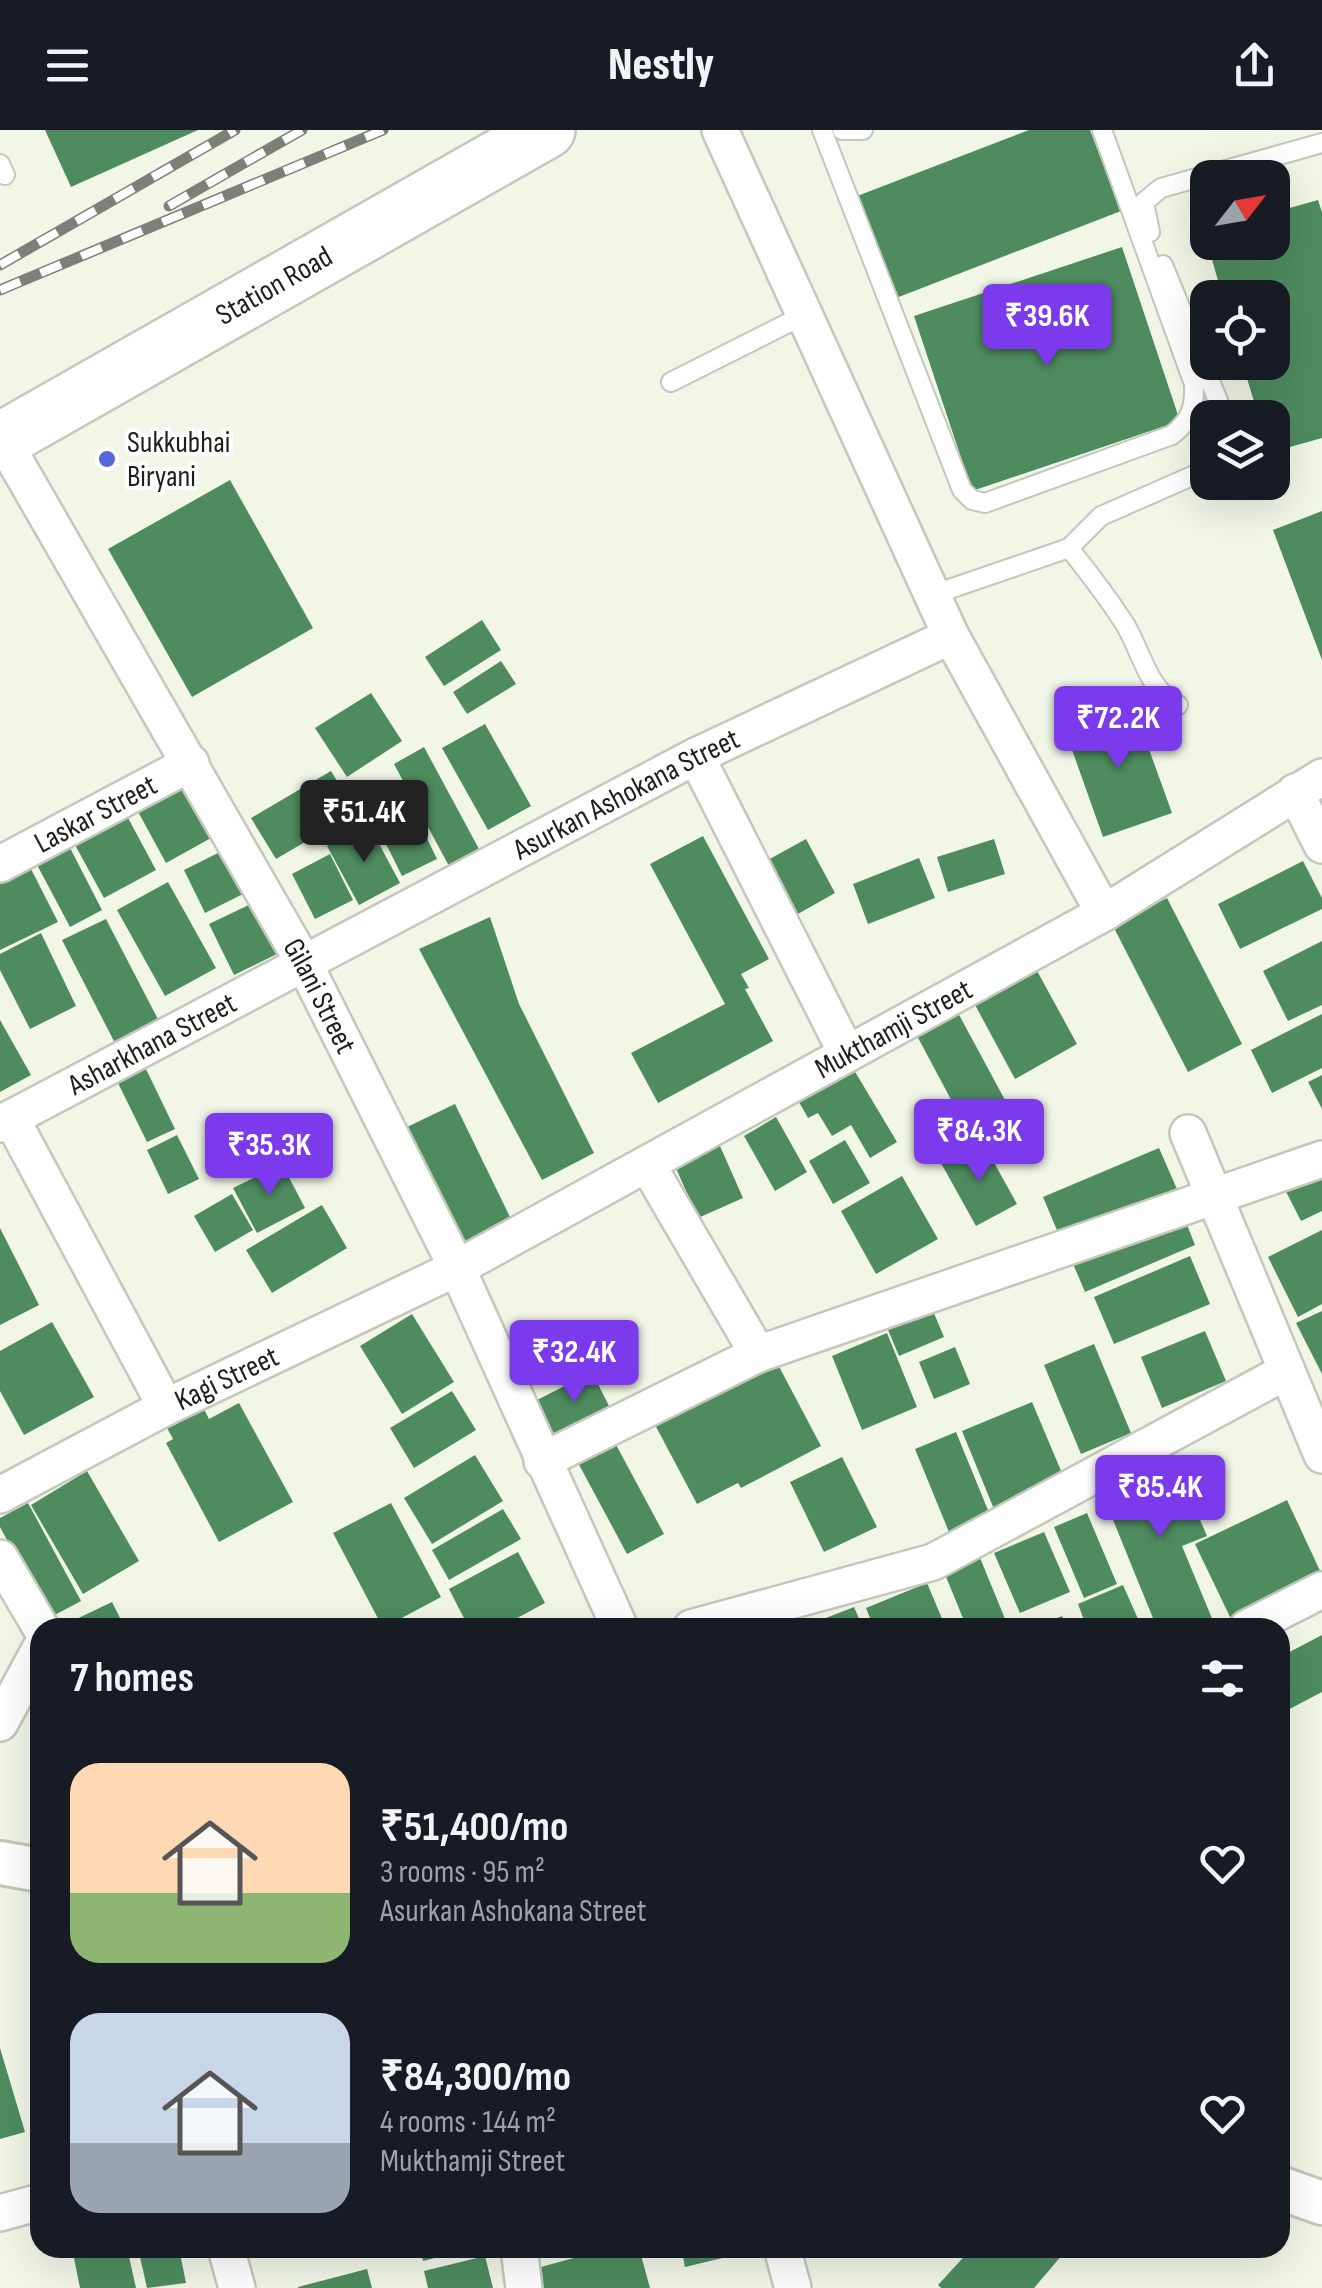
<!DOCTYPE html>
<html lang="en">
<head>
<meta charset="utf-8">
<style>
	:root { --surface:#171b24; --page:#20242c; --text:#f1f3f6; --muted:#9ea1a6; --accent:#7c3aed }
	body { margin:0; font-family:"Sofia Sans Condensed",sans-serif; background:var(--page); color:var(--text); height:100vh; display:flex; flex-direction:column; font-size:38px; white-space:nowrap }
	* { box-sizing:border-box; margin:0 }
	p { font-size:32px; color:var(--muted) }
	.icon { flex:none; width:55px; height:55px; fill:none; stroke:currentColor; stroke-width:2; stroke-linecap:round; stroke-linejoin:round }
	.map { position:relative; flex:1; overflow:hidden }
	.panel { position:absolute; left:30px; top:1488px; width:1260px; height:640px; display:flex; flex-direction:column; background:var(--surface); border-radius:30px; box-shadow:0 10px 40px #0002 }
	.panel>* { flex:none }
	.needle { width:65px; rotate:59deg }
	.controls { position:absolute; left:1190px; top:30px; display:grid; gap:20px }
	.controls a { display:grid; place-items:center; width:100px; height:100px; border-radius:20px; background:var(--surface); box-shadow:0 10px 40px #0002; font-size:50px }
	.price { position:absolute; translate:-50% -85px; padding:0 22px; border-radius:10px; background:var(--accent); color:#fff; font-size:32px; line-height:65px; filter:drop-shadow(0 2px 5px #0008) }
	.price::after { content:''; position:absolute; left:50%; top:60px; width:30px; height:22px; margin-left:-15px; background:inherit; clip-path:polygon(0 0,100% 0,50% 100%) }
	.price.on { background:#222; color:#fff }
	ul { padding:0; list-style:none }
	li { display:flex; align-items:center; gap:30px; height:250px; padding:0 40px }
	li span { display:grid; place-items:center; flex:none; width:280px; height:200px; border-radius:30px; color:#555 }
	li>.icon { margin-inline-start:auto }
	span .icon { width:120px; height:120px; fill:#fffc; stroke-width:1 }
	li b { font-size:42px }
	h2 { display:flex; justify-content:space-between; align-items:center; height:120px; padding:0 40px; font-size:42px }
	header { display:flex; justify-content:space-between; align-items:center; height:130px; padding:0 40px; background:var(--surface); font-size:45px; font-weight:800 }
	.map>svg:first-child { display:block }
	.building { fill:#4e8c5f }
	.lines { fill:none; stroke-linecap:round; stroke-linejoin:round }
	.service-casing { stroke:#c4c8ba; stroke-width:22 }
	.minor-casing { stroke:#c4c8ba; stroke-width:40 }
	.tertiary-casing { stroke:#c4c8ba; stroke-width:48 }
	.primary-casing { stroke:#c4c8ba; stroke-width:60 }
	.service { stroke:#fff; stroke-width:18 }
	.minor { stroke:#fff; stroke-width:35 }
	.tertiary { stroke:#fff; stroke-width:42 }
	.primary { stroke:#fff; stroke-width:55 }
	.rail-casing { stroke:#7d8076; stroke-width:11 }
	.rail { stroke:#fff; stroke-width:8; stroke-dasharray:22; stroke-linecap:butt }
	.poi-dot { fill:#5867de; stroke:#fff; stroke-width:4 }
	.labels { text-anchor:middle; stroke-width:8; stroke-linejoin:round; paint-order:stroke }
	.street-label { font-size:30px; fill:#1e1f1a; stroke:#fff }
	.poi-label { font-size:30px; fill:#1e1f1a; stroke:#fff; text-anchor:start }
</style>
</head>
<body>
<header><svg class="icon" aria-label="menu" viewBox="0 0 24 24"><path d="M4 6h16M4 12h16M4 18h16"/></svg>Nestly<svg class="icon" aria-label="share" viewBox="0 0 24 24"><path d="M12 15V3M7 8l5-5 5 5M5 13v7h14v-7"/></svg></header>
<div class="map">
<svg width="1322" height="2158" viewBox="0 0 1322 2158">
	<rect width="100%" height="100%" fill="#f1f6e7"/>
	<path class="building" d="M45,0H198L71,57Z
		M1029,0H1090L1121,81L891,170L852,68Z
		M1318,70L1322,82V308L1272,322V288H1259L1242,232H1272V168H1223L1207,112H1272V83Z
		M1122,117L1180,291L972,361L914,186Z
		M230,350L313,498L192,567L108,419Z
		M1322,381V530L1273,400Z
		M482,490L501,520L444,556L425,527Z
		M501,531L516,554L467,584L453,562Z
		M371,563L402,611L347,647L315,598Z
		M1133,575L1172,683L1103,707L1065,600Z
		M485,594L531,676L488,700L442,618Z
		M424,617L479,719L449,736L394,634Z
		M331,641L356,682L276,729L251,688Z
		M190,648L220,703L166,733L136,678Z
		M403,659L437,729L402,746L367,676Z
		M127,686L156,740L104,768L75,715Z
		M369,695L400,753L359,775L327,716Z
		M703,706L769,829L741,844L749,858L745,859L773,911L658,973L631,923L725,874L650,734Z
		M806,709L835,763L789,789L759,735Z
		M994,709L1005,744L948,762L937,727Z
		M68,714L102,780L70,797L35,731Z
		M230,717L251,760L205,783L184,740Z
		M330,724L353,770L315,789L292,744Z
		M919,728L935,768L868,794L853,754Z
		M1303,731L1322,768V779L1240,819L1218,774Z
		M29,735L58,792L0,820V749Z
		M168,752L216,838L165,866L117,780Z
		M1167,768L1242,914L1188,942L1113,796Z
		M257,771L283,821L234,845L209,794Z
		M490,787L519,874L594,1023L542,1050L419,819Z
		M106,789L162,897L118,919L62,810Z
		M41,803L76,876L30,899L0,840V824Z
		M1322,811V875L1288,891L1263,841Z
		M1036,839L1077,914L1015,949L974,873Z
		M957,881L1005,970L963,992L916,904Z
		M1322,884V938L1272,963L1251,920Z
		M0,890L31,945L0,962Z
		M146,939L175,999L147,1012L118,953Z
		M854,940L897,1012L870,1028L851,995L832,1006L818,983L808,988L799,972Z
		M1322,945V979L1308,952Z
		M455,974L512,1091L462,1115L405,998Z
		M776,987L807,1042L775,1061L744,1006Z
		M177,1005L199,1049L168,1064L147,1020Z
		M845,1010L870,1053L833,1074L809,1031Z
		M982,1011L1017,1074L976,1096L941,1033Z
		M1322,1011V1081L1301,1091L1273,1036Z
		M720,1016L743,1068L698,1088L675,1036Z
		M1159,1018L1184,1075L1067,1124L1043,1067Z
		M282,1034L305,1078L257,1103L233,1058Z
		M902,1046L938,1109L876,1144L841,1081Z
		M232,1064L253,1100L215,1122L194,1086Z
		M322,1075L347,1118L272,1163L246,1120Z
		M1182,1082L1195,1115L1085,1162L1071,1129Z
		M0,1098L39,1175L0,1195Z
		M1322,1100V1174L1298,1187L1268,1127Z
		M1190,1126L1210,1174L1114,1214L1094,1167Z
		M928,1169L944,1207L899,1226L883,1188Z
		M1322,1181V1244L1296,1193Z
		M412,1184L454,1252L402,1284L360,1216Z
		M52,1192L94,1267L24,1305L0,1261V1221Z
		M1205,1201L1226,1251L1162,1278L1141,1227Z
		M887,1203L917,1277L862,1300L832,1226Z
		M1094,1214L1131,1303L1081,1324L1044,1235Z
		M955,1217L970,1254L934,1269L919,1232Z
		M774,1227L821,1316L741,1358L738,1353L697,1374L653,1291Z
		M592,1242L611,1280L556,1308L537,1270Z
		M452,1261L476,1300L414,1338L390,1298Z
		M1032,1272L1067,1355L996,1384L962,1301Z
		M239,1273L293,1372L219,1412L166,1313L173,1309L166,1296L203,1277L209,1289Z
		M956,1302L992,1390L951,1407L915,1319Z
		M614,1311L664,1404L627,1424L577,1331Z
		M1171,1323L1207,1406L1182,1416L1216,1498H1157L1098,1353Z
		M475,1325L503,1371L432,1414L404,1368Z
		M842,1327L877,1397L824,1422L790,1352Z
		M87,1341L139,1431L83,1464L31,1375Z
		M1287,1370L1322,1445L1231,1489L1195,1414Z
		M28,1373L81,1471L49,1488L0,1397V1388Z
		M391,1373L441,1467L383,1498L333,1403Z
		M503,1379L521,1409L449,1450L432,1420Z
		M1087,1383L1117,1454L1084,1468L1054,1397Z
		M1044,1402L1070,1462L1020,1483L994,1423Z
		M518,1422L545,1473L499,1498H469L449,1459Z
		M978,1423L1008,1496L1004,1498H967L942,1437Z
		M927,1453L946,1498H874L866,1478Z
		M1123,1455L1142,1498H1087L1078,1474Z
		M112,1472L125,1498H71L68,1493Z
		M854,1477L863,1498H803V1497Z
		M1062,1486L1067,1498H1035V1497Z
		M1322,1505V1562L1280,1584V1527Z
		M0,1918L25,2002L0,2009Z
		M72,2118H127L136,2158H80Z
		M138,2118H179L186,2153L147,2158Z
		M420,2118H470V2119L423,2131Z
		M610,2118H639L650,2158H535L530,2140Z
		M681,2118H733L735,2125L685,2137Z
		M972,2118H1068L1034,2158H941L938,2155Z
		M485,2126L493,2158H428L424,2141Z
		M367,2139L372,2158H298V2157Z"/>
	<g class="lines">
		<defs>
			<path id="service" d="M822,0L962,360L972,370L985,373L1172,305C1191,290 1195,277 1194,254L1102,0
				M842,0H863
				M0,34L5,45
				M1150,102L1144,72L1161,58L1322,13
				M1163,135L1225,288
				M671,252L804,185
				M1069,418L1101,386L1208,339
				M932,465L1069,418C1089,443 1109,469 1126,496C1142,523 1148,560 1178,575"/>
			<g id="minor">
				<path d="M720,0L951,506L1104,783"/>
				<path id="s1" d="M3,310L305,835L457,1138L620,1498"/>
				<path d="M696,626L847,924"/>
				<path d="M1295,662L1322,715"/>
				<path id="s2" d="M0,734L191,633"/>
				<path d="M11,988L166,1277"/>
				<path id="s3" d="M0,994L696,626L951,506"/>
				<path d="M1188,1003L1322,1325"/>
				<path d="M647,1034L758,1224"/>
				<path d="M542,1331L758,1224L1322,1029"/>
				<path id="s4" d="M0,1365L166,1277L457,1138L1104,783L1322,647"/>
				<path d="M0,1428L41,1498"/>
				<path d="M691,1498L933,1432L1287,1241"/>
				<path d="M1247,1498L1322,1460"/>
				<path d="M0,1593L40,1519"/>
				<path d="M0,2083L40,2072"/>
				<path d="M226,2118L237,2158"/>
				<path d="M519,2118L524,2158"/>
				<path d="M782,2118L793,2158"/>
			</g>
			<path id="tertiary" d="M0,1733L40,1740
				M1280,2058L1322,2073"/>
			<g id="primary">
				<path id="s5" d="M0,311L547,0"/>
			</g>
		</defs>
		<use href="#service" class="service-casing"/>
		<use href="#minor" class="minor-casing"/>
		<use href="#tertiary" class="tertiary-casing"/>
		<use href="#primary" class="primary-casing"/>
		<use href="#service" class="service"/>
		<use href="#minor" class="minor"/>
		<use href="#tertiary" class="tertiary"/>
		<use href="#primary" class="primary"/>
		<defs>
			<path id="rail" d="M169,76L302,0
				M0,135L235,0
				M0,160L383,0"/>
		</defs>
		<use href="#rail" class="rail-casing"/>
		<use href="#rail" class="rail"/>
	</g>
	<circle class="poi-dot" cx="107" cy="329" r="10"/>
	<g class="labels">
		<g class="street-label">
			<text dy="10" stroke="none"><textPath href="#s5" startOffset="315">Station Road</textPath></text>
			<text dy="10" stroke="none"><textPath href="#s3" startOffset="708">Asurkan Ashokana Street</textPath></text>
			<text dy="10" stroke="none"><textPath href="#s2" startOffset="108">Laskar Street</textPath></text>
			<text dy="10" stroke="none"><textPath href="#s1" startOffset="640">Gilani Street</textPath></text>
			<text dy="10" stroke="none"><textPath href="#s4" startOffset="1008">Mukthamji Street</textPath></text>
			<text dy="10" stroke="none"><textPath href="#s3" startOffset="172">Asharkhana Street</textPath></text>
			<text dy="10" stroke="none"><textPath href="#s4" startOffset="255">Kagi Street</textPath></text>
		</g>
		<g class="poi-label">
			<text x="127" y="322">Sukkubhai<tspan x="127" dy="34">Biryani</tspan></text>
		</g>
	</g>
</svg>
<div class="controls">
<a><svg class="needle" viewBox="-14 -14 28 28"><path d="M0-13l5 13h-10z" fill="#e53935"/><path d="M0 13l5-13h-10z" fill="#9ea1a6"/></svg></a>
<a><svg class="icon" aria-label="locate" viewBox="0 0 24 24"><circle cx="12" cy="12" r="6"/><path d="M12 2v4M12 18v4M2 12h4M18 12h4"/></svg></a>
<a><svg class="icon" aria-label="layers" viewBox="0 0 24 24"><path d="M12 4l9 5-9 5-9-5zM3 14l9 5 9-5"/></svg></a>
</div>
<b class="price" style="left:1047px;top:239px">₹39.6K</b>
<b class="price" style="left:1118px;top:641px">₹72.2K</b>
<b class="price on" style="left:364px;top:735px">₹51.4K</b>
<b class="price" style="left:979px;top:1054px">₹84.3K</b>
<b class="price" style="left:269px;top:1068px">₹35.3K</b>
<b class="price" style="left:574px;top:1275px">₹32.4K</b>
<b class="price" style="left:1160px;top:1410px">₹85.4K</b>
<section class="panel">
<h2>7 homes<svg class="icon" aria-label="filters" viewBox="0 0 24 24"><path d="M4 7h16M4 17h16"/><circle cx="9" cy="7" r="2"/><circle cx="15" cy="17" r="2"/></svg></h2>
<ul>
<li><span style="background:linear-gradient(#ffd9b3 65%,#8fb573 0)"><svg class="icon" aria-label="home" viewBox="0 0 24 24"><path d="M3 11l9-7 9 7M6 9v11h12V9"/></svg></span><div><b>₹51,400/mo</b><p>3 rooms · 95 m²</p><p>Asurkan Ashokana Street</p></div><svg class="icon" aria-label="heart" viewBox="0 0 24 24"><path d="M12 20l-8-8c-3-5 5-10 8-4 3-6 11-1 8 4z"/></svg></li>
<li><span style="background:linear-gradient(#c9d6e8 65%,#9aa5b1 0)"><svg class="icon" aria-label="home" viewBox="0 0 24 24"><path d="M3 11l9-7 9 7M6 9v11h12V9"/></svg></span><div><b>₹84,300/mo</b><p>4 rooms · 144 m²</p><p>Mukthamji Street</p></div><svg class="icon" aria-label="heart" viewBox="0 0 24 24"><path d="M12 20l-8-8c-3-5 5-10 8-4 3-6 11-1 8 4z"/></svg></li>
</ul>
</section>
</div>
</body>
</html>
